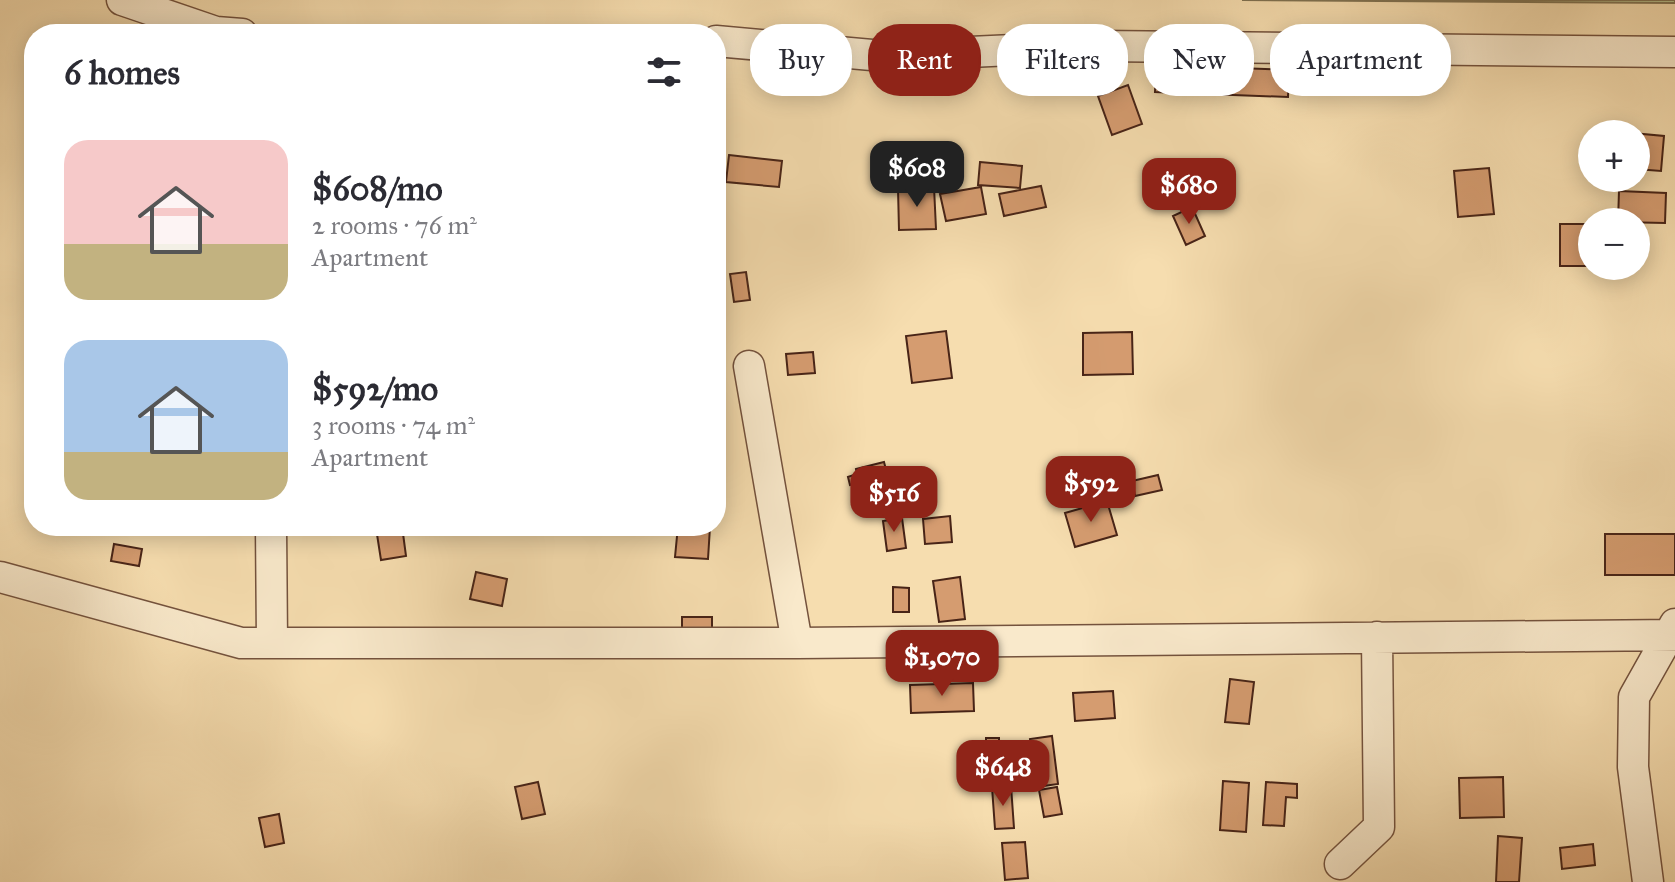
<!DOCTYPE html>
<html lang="en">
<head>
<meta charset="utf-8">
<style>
	:root { --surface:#fff; --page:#f2f2f3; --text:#2b2b33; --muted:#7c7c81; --accent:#8f2418 }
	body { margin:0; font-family:"IM FELL Great Primer",serif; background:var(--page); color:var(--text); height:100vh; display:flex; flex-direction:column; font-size:30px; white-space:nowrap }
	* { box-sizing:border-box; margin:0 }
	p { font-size:26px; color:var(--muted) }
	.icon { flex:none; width:44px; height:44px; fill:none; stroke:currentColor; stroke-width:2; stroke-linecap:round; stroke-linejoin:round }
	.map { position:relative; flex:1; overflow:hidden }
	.drawer { position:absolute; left:24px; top:24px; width:702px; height:512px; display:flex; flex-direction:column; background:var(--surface); border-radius:32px; box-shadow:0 4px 20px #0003 }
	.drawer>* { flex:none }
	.guide { position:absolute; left:750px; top:24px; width:760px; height:72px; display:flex; gap:16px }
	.controls { position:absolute; left:1578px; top:120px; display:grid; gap:16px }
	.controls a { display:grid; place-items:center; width:72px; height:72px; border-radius:50%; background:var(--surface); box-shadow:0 4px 20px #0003; font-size:40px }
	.price { position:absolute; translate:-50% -68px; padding:0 18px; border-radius:16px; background:var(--accent); color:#fff; font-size:26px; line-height:52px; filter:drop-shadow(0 2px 4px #0008) }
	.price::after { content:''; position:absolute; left:50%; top:48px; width:24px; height:18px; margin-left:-12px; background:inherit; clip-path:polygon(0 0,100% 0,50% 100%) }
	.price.current { background:#222; color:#fff }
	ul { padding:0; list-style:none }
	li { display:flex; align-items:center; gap:24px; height:200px; padding:0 40px }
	li span { display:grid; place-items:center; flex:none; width:224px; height:160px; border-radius:24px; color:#555 }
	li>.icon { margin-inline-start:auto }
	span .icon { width:96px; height:96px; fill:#fffc; stroke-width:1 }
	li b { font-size:34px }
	h2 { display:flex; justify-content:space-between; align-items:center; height:96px; padding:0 40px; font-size:34px }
	.chip { padding:0 28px; border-radius:32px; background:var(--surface); box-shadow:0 4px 20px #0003; font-size:28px; line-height:72px }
	.chip.current { background:var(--accent); color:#fff }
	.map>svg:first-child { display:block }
	.green { fill:#b7c28f; stroke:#807353; stroke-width:2 }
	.building { fill:#d59c70; stroke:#482417; stroke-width:2 }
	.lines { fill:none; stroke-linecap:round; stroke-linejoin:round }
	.minor-casing { stroke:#74523d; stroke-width:33 }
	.minor { stroke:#f9e9cb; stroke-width:30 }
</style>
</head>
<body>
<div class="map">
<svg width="1675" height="882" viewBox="0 0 1675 882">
	<rect width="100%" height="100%" fill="#f6ddaf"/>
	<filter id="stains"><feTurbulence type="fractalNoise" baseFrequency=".0025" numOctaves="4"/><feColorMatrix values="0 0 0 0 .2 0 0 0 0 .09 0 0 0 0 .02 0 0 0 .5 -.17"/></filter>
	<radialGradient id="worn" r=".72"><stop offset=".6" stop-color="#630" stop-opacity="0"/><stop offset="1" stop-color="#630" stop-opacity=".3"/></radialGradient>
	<path class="green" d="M1242,0H1675V3Z"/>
	<path class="building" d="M1156,65L1289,70L1288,97L1155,92Z
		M1128,85L1142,124L1112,135L1098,96Z
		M1600,130L1664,136L1661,171L1636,169V134H1599Z
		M729,155L782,161L779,187L726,182Z
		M980,162L1022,166L1020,188L978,185Z
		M1489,168L1494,214L1458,217L1454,171Z
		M1041,186L1046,207L1004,216L999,194Z
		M934,187L936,229L899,230L898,189Z
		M981,187L986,214L946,221L940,194Z
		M1619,191L1666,193L1665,223L1618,222Z
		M1192,207L1205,236L1186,245L1173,216Z
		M1560,224H1589V266H1560Z
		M746,272L750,300L734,302L730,274Z
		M946,331L952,378L912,383L906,336Z
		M1132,332L1133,374L1083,375V333Z
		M813,352L815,373L788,375L786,354Z
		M884,462L892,493L864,501L859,483L850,485L848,477L857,474L856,469Z
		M1158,475L1162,490L1135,496L1132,481Z
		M1107,501L1117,535L1075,547L1065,513Z
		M950,516L952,542L925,544L923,519Z
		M902,518L906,548L887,551L883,521Z
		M402,526L406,556L381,560L376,528Z
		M678,526L710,527L708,559L675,557Z
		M1605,534H1675V575H1605Z
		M114,544L142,549L139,566L111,561Z
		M476,572L507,579L502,606L470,599Z
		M960,577L965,619L939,622L933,581Z
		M893,587L909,588V612H893Z
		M682,617H712V633L682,632Z
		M1230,679L1254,682L1249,724L1225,722Z
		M973,683L974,711L911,713L910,685Z
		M1113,691L1115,718L1075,721L1073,693Z
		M1052,736L1058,784L1036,787L1030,739Z
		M986,738H999V765H986Z
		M1503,777L1504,817L1460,818L1459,778Z
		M1223,781L1249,783L1246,832L1220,830Z
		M538,782L545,814L522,819L515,787Z
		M1266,782L1297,784V798L1286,797L1284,826L1263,825Z
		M1011,786L1014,828L995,829L992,787Z
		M1057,787L1062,814L1044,817L1039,790Z
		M279,814L284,843L265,847L259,818Z
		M1498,836L1522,838L1519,882H1496Z
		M1025,842L1028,878L1005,880L1002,843Z
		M1593,844L1595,865L1562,869L1560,848Z"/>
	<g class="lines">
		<defs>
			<path id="minor" d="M122,0L216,32L242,34
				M716,41L883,56L1098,46L1675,52
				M749,366L797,643
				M271,526L272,643
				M0,577L241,643H797L1675,635
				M1340,864L1379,827L1377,637
				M1648,882L1633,767L1634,697L1675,624"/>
		</defs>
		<use href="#minor" class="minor-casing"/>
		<use href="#minor" class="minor"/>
	</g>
	<rect width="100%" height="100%" filter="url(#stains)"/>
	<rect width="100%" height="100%" fill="url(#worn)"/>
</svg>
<div class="controls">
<a>+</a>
<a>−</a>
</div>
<b class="price current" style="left:917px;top:209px">$608</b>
<b class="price" style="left:1189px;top:226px">$680</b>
<b class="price" style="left:1091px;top:524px">$592</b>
<b class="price" style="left:894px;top:534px">$516</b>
<b class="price" style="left:942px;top:698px">$1,070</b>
<b class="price" style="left:1003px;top:808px">$648</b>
<div class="guide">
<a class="chip">Buy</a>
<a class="chip current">Rent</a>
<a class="chip">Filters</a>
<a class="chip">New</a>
<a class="chip">Apartment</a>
</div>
<section class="drawer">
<h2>6 homes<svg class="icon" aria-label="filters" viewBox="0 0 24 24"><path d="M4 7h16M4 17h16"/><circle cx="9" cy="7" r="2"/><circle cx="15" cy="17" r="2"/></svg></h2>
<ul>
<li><span style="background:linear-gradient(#f6c9c9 65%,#c2b280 0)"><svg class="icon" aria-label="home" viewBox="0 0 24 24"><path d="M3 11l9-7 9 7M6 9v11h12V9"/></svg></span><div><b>$608/mo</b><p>2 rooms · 76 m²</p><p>Apartment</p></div></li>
<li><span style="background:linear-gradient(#a9c7e8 70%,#c2b280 0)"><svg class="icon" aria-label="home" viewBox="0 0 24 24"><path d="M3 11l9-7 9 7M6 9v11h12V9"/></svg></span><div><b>$592/mo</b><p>3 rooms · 74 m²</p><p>Apartment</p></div></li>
</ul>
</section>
</div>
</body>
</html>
